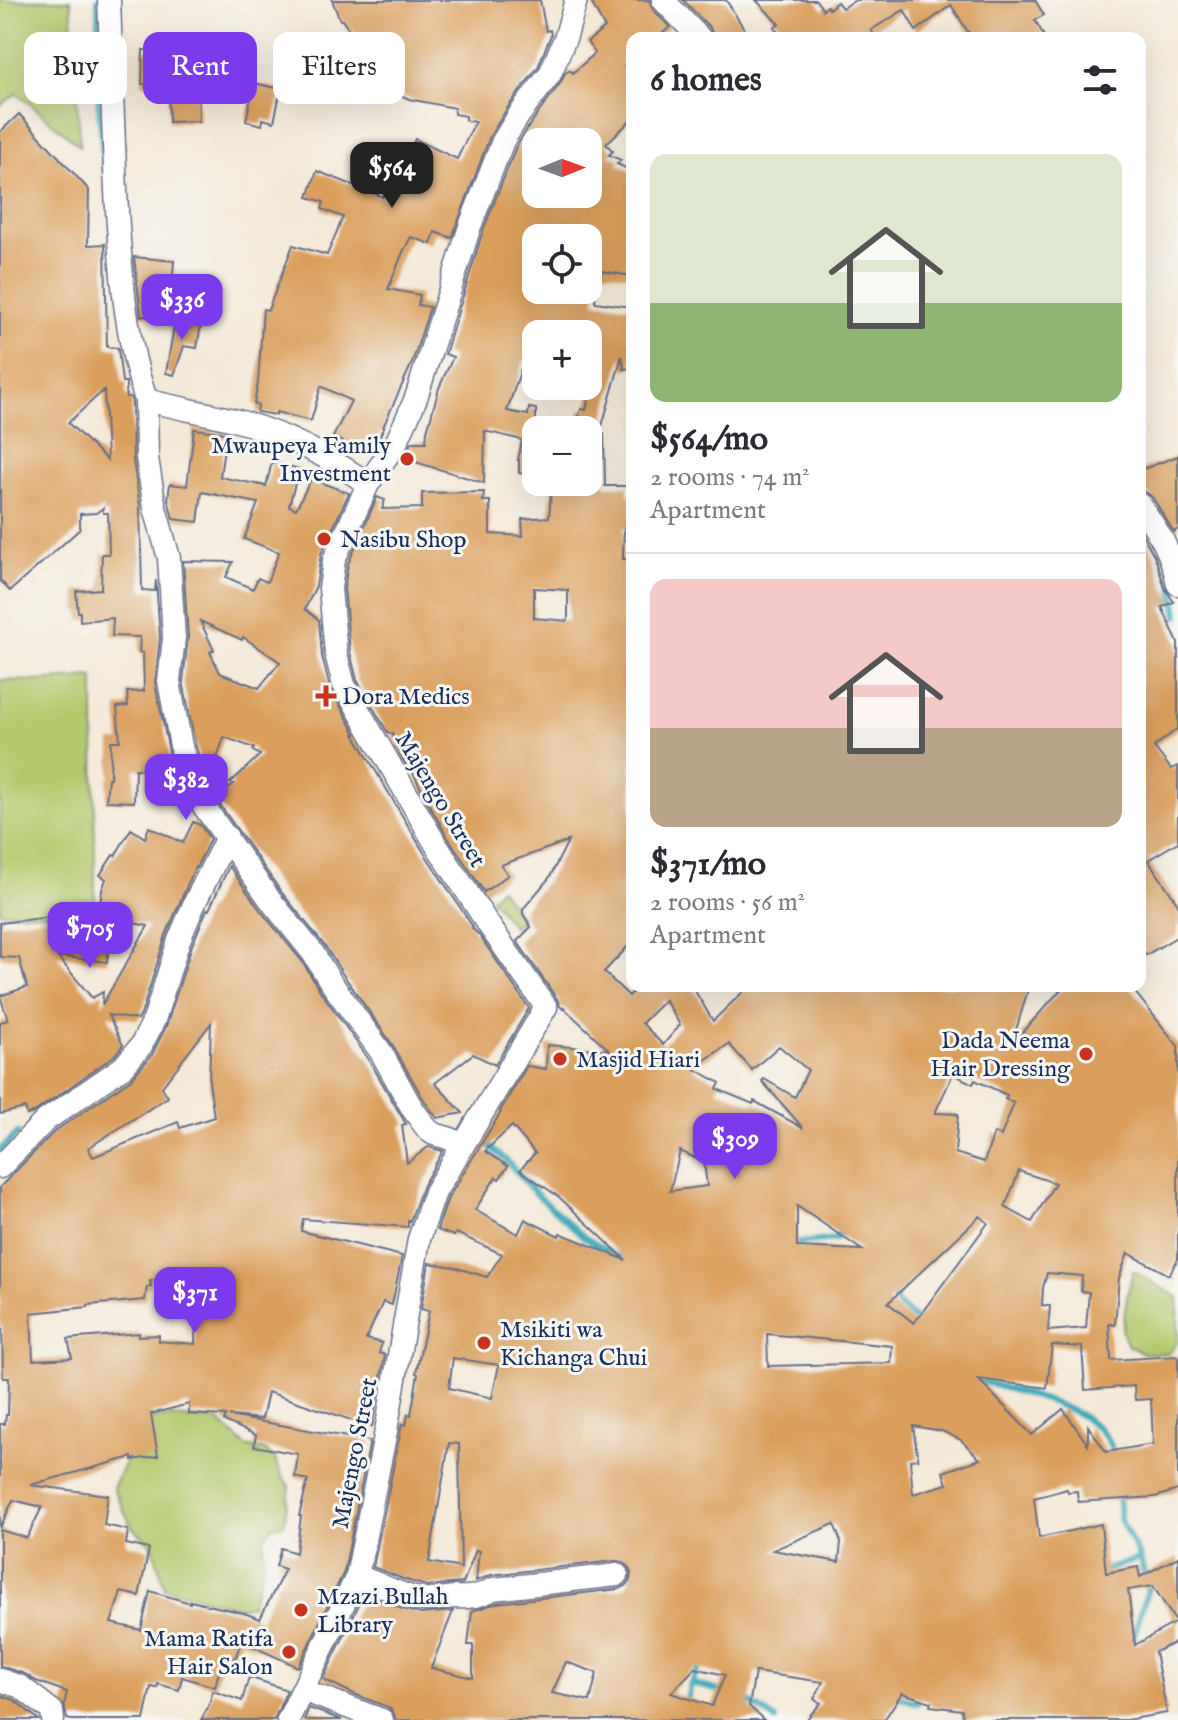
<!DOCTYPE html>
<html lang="en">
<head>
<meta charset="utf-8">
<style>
	:root { --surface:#fff; --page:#f2f2f3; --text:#2b2b33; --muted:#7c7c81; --line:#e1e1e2; --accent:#7c3aed }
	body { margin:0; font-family:"IM FELL English",serif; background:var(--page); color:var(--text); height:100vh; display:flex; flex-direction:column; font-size:30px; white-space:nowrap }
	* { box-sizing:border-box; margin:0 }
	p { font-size:26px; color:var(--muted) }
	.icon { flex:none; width:44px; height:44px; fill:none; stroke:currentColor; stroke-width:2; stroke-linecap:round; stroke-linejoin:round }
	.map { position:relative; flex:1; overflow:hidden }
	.panel { position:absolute; left:626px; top:32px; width:520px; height:960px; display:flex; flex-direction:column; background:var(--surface); border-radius:16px; box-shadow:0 8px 32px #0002 }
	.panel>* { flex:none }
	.top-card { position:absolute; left:24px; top:32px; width:482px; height:72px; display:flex; gap:16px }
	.needle { width:52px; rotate:89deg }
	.fabs { position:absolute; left:522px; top:128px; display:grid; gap:16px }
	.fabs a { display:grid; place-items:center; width:80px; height:80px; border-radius:16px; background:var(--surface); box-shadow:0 8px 32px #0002; font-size:40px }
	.price { position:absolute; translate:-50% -68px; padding:0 18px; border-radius:16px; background:var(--accent); color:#fff; font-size:26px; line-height:52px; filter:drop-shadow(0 2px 4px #0008) }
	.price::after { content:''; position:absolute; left:50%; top:48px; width:24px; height:18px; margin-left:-12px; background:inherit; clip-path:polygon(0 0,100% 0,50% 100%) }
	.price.selected { background:#222; color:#fff }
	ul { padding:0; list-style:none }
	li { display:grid; align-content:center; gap:16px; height:424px; padding:0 24px }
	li+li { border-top:2px solid var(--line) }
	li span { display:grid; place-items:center; height:248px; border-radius:16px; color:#555 }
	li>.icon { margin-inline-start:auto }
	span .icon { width:144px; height:144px; fill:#fffc; stroke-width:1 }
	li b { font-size:34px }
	h2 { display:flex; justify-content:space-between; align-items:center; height:96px; padding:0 24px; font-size:34px }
	.chip { padding:0 28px; border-radius:16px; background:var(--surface); box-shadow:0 8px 32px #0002; font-size:28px; line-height:72px }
	.chip.selected { background:var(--accent); color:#fff }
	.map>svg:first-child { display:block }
	.green { fill:#b4c86c; stroke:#687c65; stroke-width:2 }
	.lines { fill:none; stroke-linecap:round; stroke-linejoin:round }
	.stream { stroke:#3eabbc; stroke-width:6 }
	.building { fill:#da9f5c; fill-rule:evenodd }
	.street-casing { stroke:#677089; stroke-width:25 }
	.street { stroke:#fff; stroke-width:22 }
	.poi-dot { fill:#c8321e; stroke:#f6f6f2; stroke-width:3 }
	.labels { text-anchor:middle; stroke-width:6; stroke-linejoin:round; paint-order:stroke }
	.poi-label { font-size:24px; fill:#1b2f5e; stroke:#f6f6f2; text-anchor:start }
	.street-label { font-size:24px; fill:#1b2f5e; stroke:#f6f6f2 }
</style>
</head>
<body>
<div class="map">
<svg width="1178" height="1720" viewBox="0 0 1178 1720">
	<rect width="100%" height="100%" fill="#f6f6f2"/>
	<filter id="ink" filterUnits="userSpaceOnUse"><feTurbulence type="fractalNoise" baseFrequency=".0125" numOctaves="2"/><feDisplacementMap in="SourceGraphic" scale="16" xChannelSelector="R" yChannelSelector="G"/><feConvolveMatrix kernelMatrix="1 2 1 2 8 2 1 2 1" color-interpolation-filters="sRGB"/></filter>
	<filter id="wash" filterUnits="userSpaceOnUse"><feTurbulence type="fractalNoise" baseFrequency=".006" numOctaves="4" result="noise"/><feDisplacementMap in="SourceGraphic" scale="32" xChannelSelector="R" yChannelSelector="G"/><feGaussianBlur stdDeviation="1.8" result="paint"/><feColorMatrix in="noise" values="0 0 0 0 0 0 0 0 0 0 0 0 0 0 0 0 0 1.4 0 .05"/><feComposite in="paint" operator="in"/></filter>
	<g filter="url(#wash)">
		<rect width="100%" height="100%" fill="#f4e9d8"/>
		<path class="green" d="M0,0H71L80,146L17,93L0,106Z
			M94,677L95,906L86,915L0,912V680L36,681Z
			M500,888L522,920L513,927L491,898Z
			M1133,1271L1178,1297V1341L1169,1354L1143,1353L1128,1346L1122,1331L1127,1297Z
			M172,1417L219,1421L246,1446L265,1451L275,1459L282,1476L290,1487L284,1525L273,1526L264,1538L263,1568L251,1605L239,1608L165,1588L152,1545L132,1527L113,1488L127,1458L135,1420Z"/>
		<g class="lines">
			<path class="stream" d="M98,0V99L104,168
				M165,417L185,420
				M1173,588L1178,616
				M476,1135L506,1160L532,1190L584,1237L614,1255L632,1261
				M0,1150L18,1133
				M790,1244L836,1239L842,1230
				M892,1290L898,1305L920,1323
				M972,1377C1013,1396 1108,1403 1114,1459
				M1118,1494L1120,1519L1140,1558L1148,1588L1132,1642
				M1100,1572L1140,1558
				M691,1683L726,1693
				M895,1692L899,1697L917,1703
				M745,1699L776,1720
				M682,1720L691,1683L702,1663"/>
		</g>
		<g id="blocks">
			<path class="building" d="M332,0H540L546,31L550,30L551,35L538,67L508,107L490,136L452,238L435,232L431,244L411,237L403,252L388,289L420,295L418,305L430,307L412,363L383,427H384L375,445L370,442L364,453L333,437L351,401L321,386L311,421L276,412V415L257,412L258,405L254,404L258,383L263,309L268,310L293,245L327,255L343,217L322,209L324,202L308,197L317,171L383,197L386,190L390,192L415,139L457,159L475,122L465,120L466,116L454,114L455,108L409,99L394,92L397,85L381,77L385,69L376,65L379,60L353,31L351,33L342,20H340Z
				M590,0H649L653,10L670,27L657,38H632V61L624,66L632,76V119L606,144L613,151L609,155L621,160L617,164L632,171V276L588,269V238H536V290H596L595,302L632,307V368L624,369L622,356L600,433L604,434L605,486H628V495H632V528H624L623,559H631L632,942L604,972L629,996L638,986H692L713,1021L749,986H1029L1012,1044L1064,986H1130L1178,1046V1259L1169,1275L1128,1253L1119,1278L1115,1325L1109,1324L1111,1360L1178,1356V1490L1155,1497L1078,1502L1077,1491L1068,1492L1067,1489L1034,1498L1039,1538L1101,1524L1106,1573L1138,1567L1140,1577L1178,1557V1641L1155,1652L1167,1713L1126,1720H963L962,1710L930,1706L931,1702L902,1693L884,1720H806L821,1703L814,1699L823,1682L755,1672L749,1706L764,1720H396L393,1712L388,1707L354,1694L323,1679L364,1594L402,1609L421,1614L453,1611L431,1668L473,1678V1645H468L472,1611L497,1603L619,1589L626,1586L630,1580L631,1573L628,1566L622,1562L615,1561L491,1575L476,1581L479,1551L476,1550L463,1583L426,1586L403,1579L373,1567L402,1424L406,1425L408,1414L411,1415L418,1374L416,1373L429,1311L421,1309L429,1263L454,1267L487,1277L502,1254L456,1233L454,1236L437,1230L448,1198L501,1112L500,1111L527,1066L546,1069L547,1045L609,1050L564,1008L563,1009L560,1006L557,999L517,941L531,927L523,914V909L550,877L568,841L501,865L508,875L484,892L447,836L426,799L409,764L407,766L399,752L392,733H388L357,680L350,652L344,588L348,564L377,497L385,500L382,509L422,508V493L484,492L483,501H490V534L523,536L522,519L549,517L552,482H588V430H574L581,409L586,410L596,368L588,366V334H563V331L533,328L528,361L524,360L507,411L528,415L529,408L536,409V477L519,473V460H518L522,440L485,431L484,483L402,458L412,442H426L427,431L439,388L453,357L445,354L483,231L516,147L531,123L561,82L565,73L570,70L573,73L595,53L587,42L605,28ZM536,142H588V160L593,156L595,157L588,172V194H536ZM534,588L568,590V621L534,618ZM665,1000L680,1025L663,1045L642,1023ZM729,1044L752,1070L779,1046L808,1070L795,1097L764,1079L762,1081L803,1128L754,1101L753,1104L717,1089L720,1083L693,1068ZM953,1074L973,1084L975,1080L1007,1095L1005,1099L1014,1103L1001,1136L994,1133L984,1162L955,1153L958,1114L935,1113ZM512,1126L535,1153L520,1170L559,1197L626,1260L560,1233L559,1236L525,1219L518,1234L475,1210L496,1177L499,1179L508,1166L485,1151ZM680,1151L704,1162L707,1186L670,1191ZM1019,1171L1055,1183L1032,1222L1005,1207ZM797,1206L862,1250L797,1247ZM980,1216L988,1223L914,1323L888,1303ZM1047,1273L1082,1276L1081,1291L1089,1292L1086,1328L1048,1331L1050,1306L1042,1305L1043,1288ZM767,1334L892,1346L891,1363L768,1366ZM1052,1345L1082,1347L1085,1390L1134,1386L1135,1400L1151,1399L1153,1444L1106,1452L1088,1426V1445L1063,1409L1032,1435L978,1379L1047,1388ZM453,1358L499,1365L492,1398L449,1388ZM913,1426L942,1431L961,1440L980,1459L943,1472L947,1484L913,1494L910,1460L918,1459ZM449,1443L459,1444L461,1568L429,1562ZM834,1524L841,1542L839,1562L773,1550ZM1153,1586L1176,1622L1135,1645L1128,1590ZM566,1662L597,1673L590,1701L552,1693ZM695,1668L725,1675L712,1706L671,1693Z
				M683,0H726L750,38H714L710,28Z
				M756,0H816L823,10L827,6L829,9L837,2L842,8L856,0H1035L1044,15L1035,20L1045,38H972L951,5L916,31L904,10L871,30L876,38H782L774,27L779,24Z
				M143,50H202V60L206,59V84H198L199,121L169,122L168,84H142Z
				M254,83L281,89L274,122L263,119L262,125L246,121Z
				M19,114L89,190L88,245L105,244L107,347L118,348L122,382H126V397H130L132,402L133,460L140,506L142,590L155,591L156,580L160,638L155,683L173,771L135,769L134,802L106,801L108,778H110L111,741H120L117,707L128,706L127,692L144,691L143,653L139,652L140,637L112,636L113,618L80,621V612H78L76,591L101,589L102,554H109L108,513H103V508L96,513L80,514V529L10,591L0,580V132ZM104,390L107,460L68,423Z
				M134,257L174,261L170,318L141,316Z
				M175,320L201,324L197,348L184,346L174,375L166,373Z
				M194,429L226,433L220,477L266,486L272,462L299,469L289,506L296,509L311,479L349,493L321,554L316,586L305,609L319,620L322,656L330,688L356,734H354L423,851L473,927L472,928L479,935L529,1008L495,1065L473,1054L435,1083L463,1113L437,1118L424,1100L392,1044L342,973L325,946L282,893L215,798L234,784L230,783L260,755L253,751L254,748L224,737L211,776L203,773L195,743L183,681L188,637L183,561L233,562L226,577L253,589L258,578L267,582L279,552L244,539L258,503L202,492L198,522L173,519L168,499L170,484L187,486ZM200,621L242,640L243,637L280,662L259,688L220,673L210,652L214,650Z
				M1178,456V529L1174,532L1152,497L1147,493L1140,491V470Z
				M1140,530L1155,557L1165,588L1174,602L1162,607L1178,643V728L1154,747L1171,769L1178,766V842L1148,860L1178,904V936L1146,955L1140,944Z
				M193,822L200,825L210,839L196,868L195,867L166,935L141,1015L138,1020L108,1015L123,1045L114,1056L33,1113L27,1115L25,1108L0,1114V1022L8,1020L0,996L27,987L19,958L0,957V923L60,916L98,921L102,890L106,879L100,875L113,855L115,856L131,829L145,838L149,827L183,843ZM113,919L148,926L102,1005L103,992L92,998L57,956L107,962Z
				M229,866L260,910L302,961L319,989L369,1060L406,1124L402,1125L407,1163L428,1147L443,1151L423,1185L410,1221L408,1220V1227L303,1219L301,1231L402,1256L392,1305L383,1302L366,1339L382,1343L379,1353L385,1355L372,1427L268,1392L262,1419L229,1416L370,1441L344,1572L298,1667L241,1641L235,1660L223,1656L215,1687L182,1677L179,1690L158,1684L157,1688L151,1687L144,1720H71L67,1719L64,1705L67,1692L36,1681L25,1674L0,1666V1530L27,1538L42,1507L13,1500L0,1528V1424H5L6,1415H8L9,1378H3L2,1324L0,1325V1187L55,1131L131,1079L152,1055L167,1024L192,945L207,909L209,910ZM211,1023L209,1082L214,1117L180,1128L178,1122L93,1157L88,1148L168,1097L162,1087ZM187,1276V1292H191L192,1306H196L195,1344L159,1341V1335L138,1336L139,1333L68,1339L72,1358L33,1360L31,1313L88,1307V1305L145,1300L147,1287L151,1286L150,1281ZM189,1404V1414L226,1416L224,1421L256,1435L254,1446L298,1454L295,1477L308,1480L299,1516H301L296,1553L281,1548L276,1566L285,1569L260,1619L244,1613L190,1601V1603L150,1591L141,1630L111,1623L121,1592L139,1596L149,1549L126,1544L128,1530L104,1525L108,1495L30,1485L132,1457V1460L158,1456L151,1414Z
				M249,1677L287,1690L274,1720H201L208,1707L213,1691L242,1701Z
				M0,1695L14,1700L39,1720H0Z
				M309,1708L342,1720H304Z"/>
		</g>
	</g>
	<g filter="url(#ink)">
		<use href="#blocks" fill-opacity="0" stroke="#677089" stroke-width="2"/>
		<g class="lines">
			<defs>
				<path id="street" d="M109,0C112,75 113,150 118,226C122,285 127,343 146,400C177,408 208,413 238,421C285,434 328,456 368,484L334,560L330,588L336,654L344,685L435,843L490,927L546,1007L435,1192L419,1239L386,1431L357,1576L288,1720
					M663,0L700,38
					M146,400L147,458L155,508L169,558L174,638L169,681L181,746L193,791L271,901L313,953L330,981L381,1052L412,1108L428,1130L434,1134L451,1139L461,1148
					M368,484L397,441L416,398L470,226L503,141L519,115L550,74L566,36L576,0
					M1140,505C1159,533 1171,550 1178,584
					M0,1167L46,1120L123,1067L141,1046L154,1020L179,940L195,902L227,837
					M357,1576C379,1583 400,1596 424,1600C435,1601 446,1597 456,1597C471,1598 480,1596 493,1589L617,1575
					M0,1680L21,1687L52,1711L53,1720
					M302,1690L382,1720"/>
			</defs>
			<use href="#street" class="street-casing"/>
			<use href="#street" class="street"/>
		</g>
	</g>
	<g class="poi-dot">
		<circle cx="407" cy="459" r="8"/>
		<circle cx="324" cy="539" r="8"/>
		<path d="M322 684h8v8h8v8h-8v8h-8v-8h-8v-8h8z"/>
		<circle cx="1086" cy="1054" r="8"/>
		<circle cx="560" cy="1059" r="8"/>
		<circle cx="484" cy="1343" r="8"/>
		<circle cx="301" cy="1610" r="8"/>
		<circle cx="289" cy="1652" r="8"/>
	</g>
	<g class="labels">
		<g class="poi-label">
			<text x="391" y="453" text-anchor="end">Mwaupeya Family<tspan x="391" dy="28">Investment</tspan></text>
			<text x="340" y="547">Nasibu Shop</text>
			<text x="342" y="704">Dora Medics</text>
			<text x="1070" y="1048" text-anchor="end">Dada Neema<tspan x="1070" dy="28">Hair Dressing</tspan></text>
			<text x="576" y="1067">Masjid Hiari</text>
			<text x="500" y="1337">Msikiti wa<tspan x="500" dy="28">Kichanga Chui</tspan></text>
			<text x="317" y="1604">Mzazi Bullah<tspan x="317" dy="28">Library</tspan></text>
			<text x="273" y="1646" text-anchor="end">Mama Ratifa<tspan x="273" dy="28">Hair Salon</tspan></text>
		</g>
		<g class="street-label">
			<text transform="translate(441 799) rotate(59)" y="8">Majengo Street</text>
			<text transform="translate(354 1453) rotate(-79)" y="8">Majengo Street</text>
		</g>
	</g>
</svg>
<div class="fabs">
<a><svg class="needle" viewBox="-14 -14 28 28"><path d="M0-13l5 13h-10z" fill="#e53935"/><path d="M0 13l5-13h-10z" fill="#7c7c81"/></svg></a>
<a><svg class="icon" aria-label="locate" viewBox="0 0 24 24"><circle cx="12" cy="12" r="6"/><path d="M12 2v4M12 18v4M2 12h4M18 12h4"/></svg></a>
<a>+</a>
<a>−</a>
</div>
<b class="price selected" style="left:392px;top:210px">$564</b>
<b class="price" style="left:182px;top:342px">$336</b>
<b class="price" style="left:186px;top:822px">$382</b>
<b class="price" style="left:90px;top:970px">$705</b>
<b class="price" style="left:735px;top:1181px">$309</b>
<b class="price" style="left:195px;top:1335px">$371</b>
<div class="top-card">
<a class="chip">Buy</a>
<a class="chip selected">Rent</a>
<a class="chip">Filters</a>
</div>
<section class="panel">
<h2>6 homes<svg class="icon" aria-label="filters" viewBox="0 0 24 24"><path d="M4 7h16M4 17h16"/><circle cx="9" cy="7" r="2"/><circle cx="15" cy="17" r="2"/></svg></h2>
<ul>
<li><span style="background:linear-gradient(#dfe7d0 60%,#8fb573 0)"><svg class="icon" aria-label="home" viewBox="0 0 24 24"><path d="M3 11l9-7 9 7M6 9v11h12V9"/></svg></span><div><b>$564/mo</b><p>2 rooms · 74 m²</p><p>Apartment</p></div></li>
<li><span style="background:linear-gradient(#f6c9c9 60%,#b9a48a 0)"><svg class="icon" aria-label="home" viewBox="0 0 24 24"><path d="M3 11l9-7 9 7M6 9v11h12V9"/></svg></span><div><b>$371/mo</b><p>2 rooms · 56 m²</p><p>Apartment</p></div></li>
</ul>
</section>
</div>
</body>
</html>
